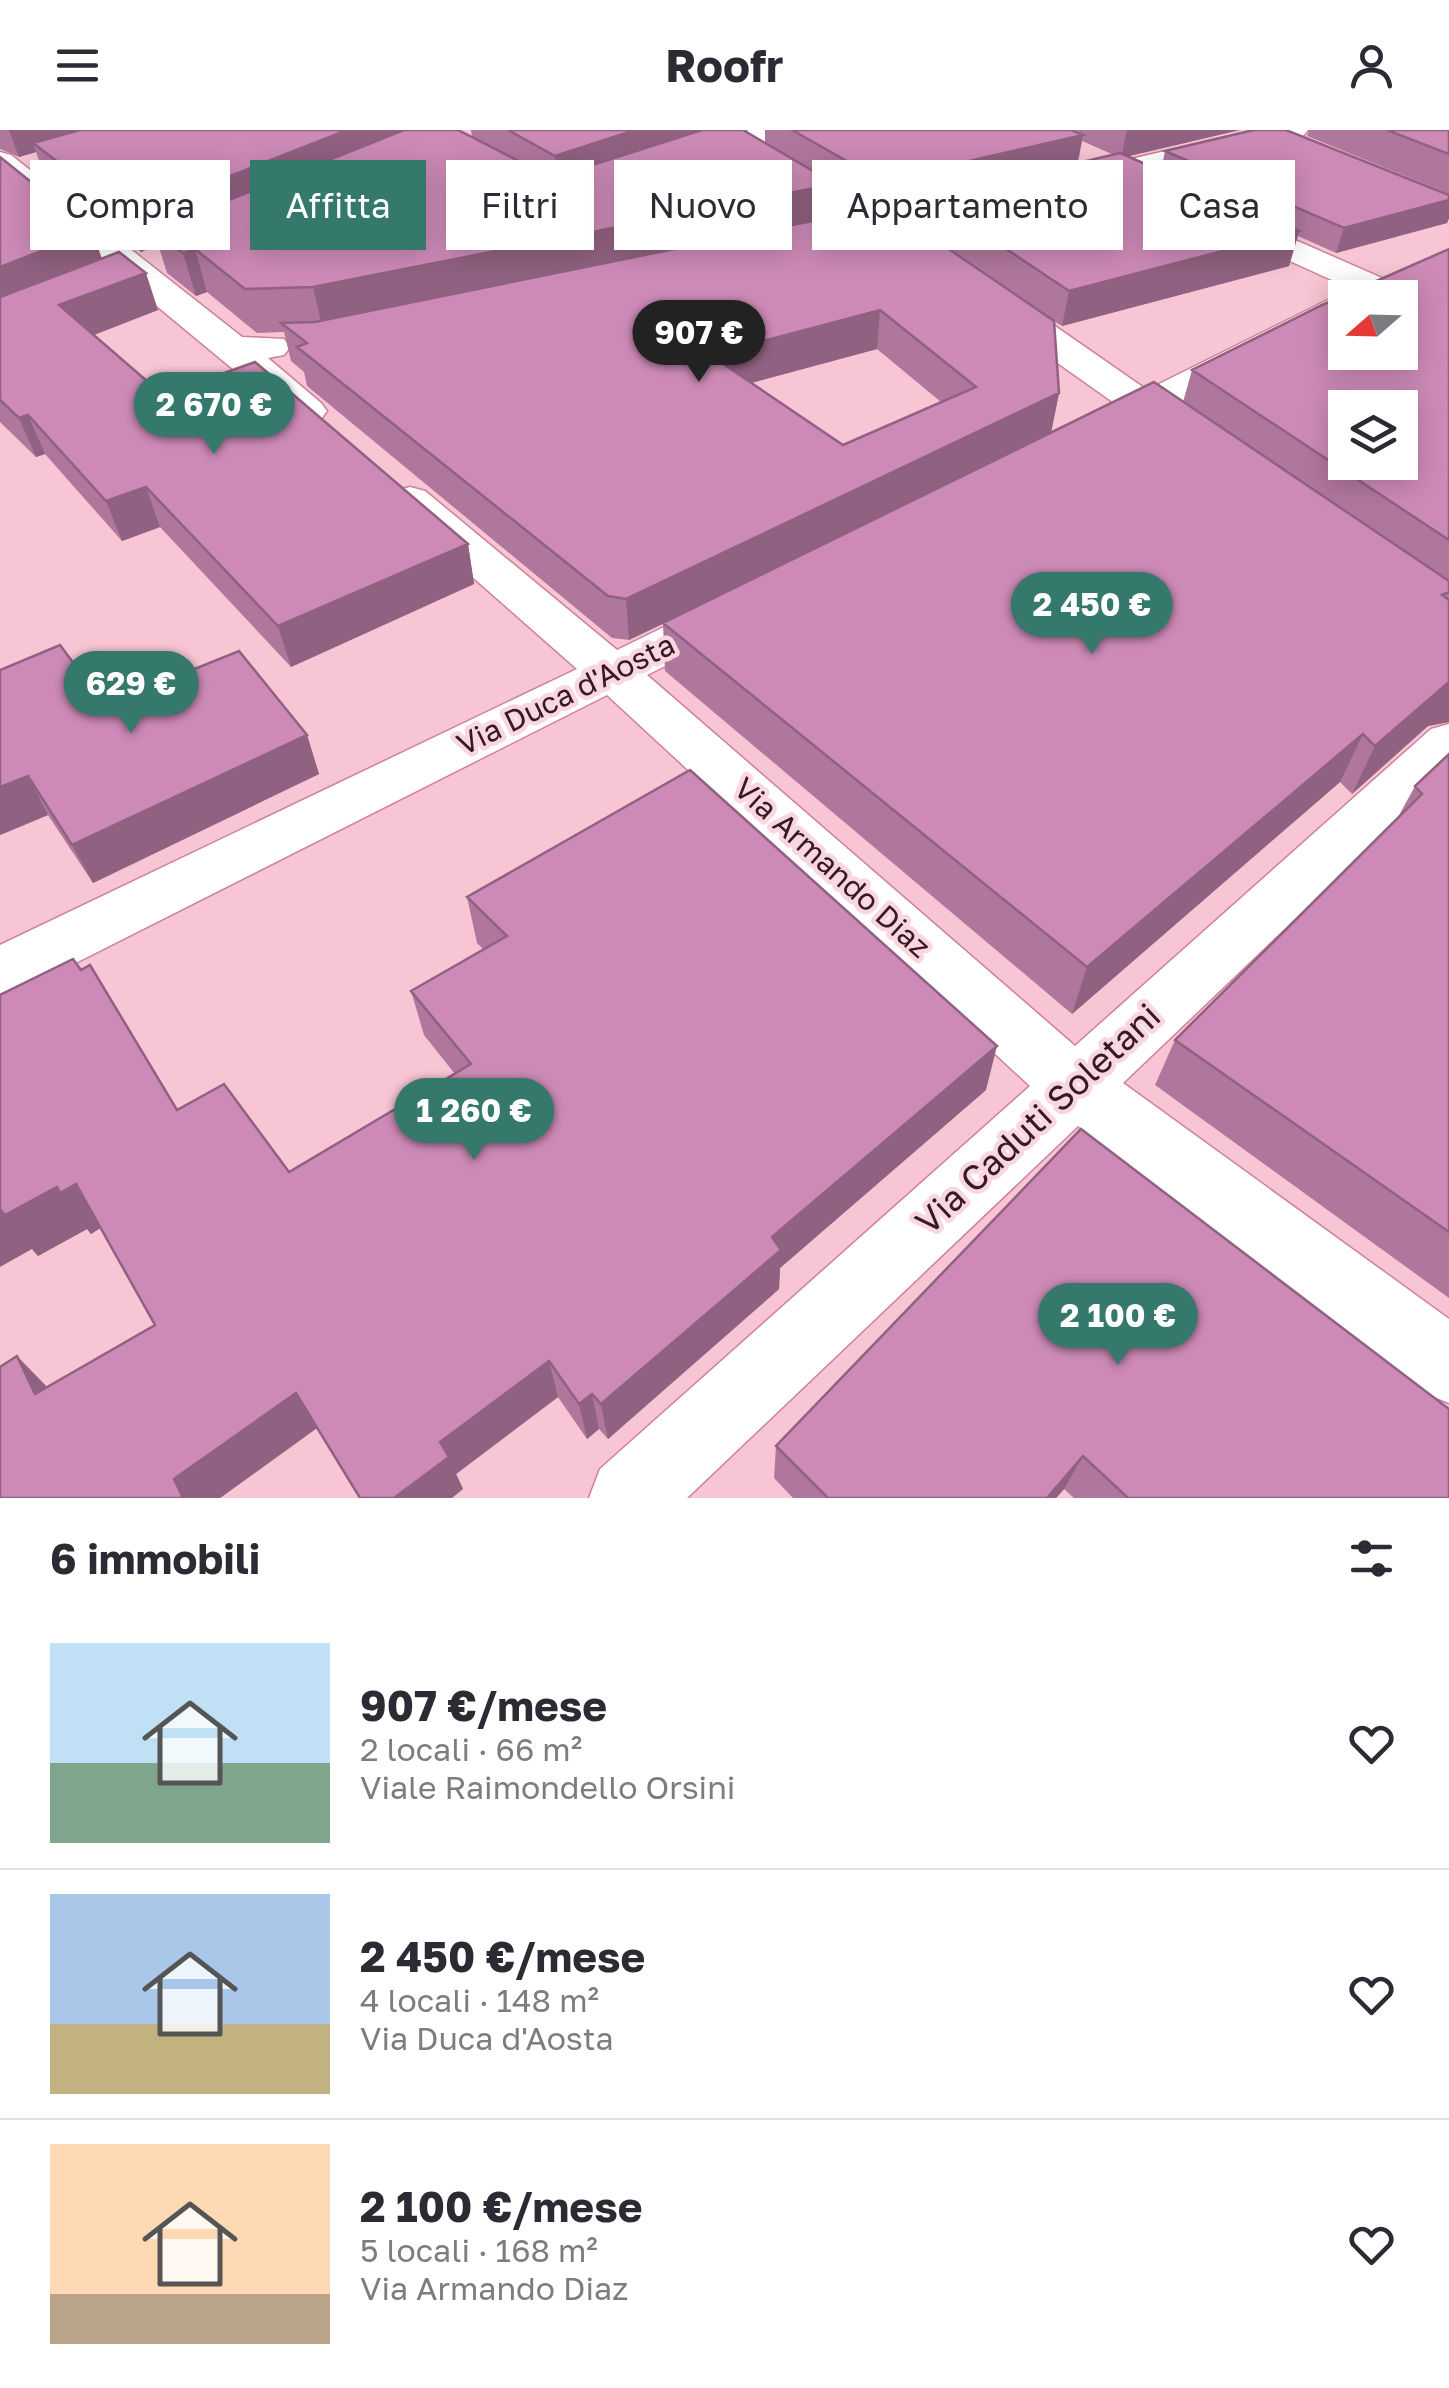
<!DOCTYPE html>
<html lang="it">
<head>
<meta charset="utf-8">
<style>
	:root { --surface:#fff; --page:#f2f2f3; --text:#2b2b33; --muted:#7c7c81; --line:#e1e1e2; --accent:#35796c }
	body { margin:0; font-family:"Golos Text",sans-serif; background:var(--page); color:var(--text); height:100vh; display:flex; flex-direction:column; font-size:38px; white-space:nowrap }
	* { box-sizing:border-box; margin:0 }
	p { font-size:32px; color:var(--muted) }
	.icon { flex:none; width:55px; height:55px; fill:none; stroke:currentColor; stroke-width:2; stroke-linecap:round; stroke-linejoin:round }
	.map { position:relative; height:1368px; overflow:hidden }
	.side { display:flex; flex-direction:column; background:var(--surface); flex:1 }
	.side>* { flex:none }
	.banner { position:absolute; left:30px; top:30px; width:1390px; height:90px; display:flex; gap:20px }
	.needle { width:65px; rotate:250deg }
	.fabs { position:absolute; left:1328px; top:150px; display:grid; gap:20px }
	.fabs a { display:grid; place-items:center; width:90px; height:90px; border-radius:0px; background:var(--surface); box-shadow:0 5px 25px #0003; font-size:50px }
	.price { position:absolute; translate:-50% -85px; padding:0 22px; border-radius:35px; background:var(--accent); color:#fff; font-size:32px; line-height:65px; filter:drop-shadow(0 2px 5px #0008) }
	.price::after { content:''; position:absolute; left:50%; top:60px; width:30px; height:22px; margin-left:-15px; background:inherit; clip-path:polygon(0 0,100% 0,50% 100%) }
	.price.active { background:#222; color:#fff }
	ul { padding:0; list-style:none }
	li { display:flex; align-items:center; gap:30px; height:250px; padding:0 50px }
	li+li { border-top:2px solid var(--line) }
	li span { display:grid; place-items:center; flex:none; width:280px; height:200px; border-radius:0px; color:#555 }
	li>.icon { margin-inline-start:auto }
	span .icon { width:120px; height:120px; fill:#fffc; stroke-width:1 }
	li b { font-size:42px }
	h2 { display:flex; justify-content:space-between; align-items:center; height:120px; padding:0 50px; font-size:42px }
	.tag { padding:0 35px; border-radius:0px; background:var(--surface); box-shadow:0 5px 25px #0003; font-size:35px; line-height:90px }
	.tag.active { background:var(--accent); color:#fff }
	header { display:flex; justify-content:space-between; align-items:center; height:130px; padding:0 50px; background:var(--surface); font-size:45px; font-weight:700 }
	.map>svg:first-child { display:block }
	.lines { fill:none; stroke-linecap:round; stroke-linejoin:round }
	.minor-casing { stroke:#ce8199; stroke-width:3 }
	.minor { fill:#fff; fill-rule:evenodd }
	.wall { fill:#b0779d; fill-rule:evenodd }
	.shaded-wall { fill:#906180 }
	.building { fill:#cd8ab7; stroke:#906180; stroke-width:2.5; fill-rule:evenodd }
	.labels { text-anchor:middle; stroke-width:9; stroke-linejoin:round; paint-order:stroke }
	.street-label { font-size:30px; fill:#371923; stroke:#f9d7e1 }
	.near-street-label { font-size:35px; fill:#371923; stroke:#f9d7e1 }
</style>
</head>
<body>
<header><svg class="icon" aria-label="menu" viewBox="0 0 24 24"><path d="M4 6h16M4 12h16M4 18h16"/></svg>Roofr<svg class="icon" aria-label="person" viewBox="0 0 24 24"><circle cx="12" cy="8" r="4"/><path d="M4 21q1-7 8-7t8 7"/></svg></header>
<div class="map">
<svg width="1449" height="1368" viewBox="0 0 1449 1368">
	<rect width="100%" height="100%" fill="#f7c5d3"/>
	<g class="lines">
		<defs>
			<path id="minor" d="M749,0H793L788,6L697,37H675L671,31L675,25Z
				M1255,0H1308L1303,6L836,118L824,115L819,108L824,101L836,98Z
				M0,22L11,25L242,207L284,209L290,217L284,225L268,228L321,273L327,281L321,289L307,293L293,289L0,46Z
				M1227,80L1391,152L1397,159L1387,168L1367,166L1215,97L1211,90L1215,83Z
				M993,159L1006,162L1147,260L1332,168H1354H1345V190L1173,278L1188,293L1182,302L1168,305L1142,293L1106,308L1092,305L1086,296L1092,287L1117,275L980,178L975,170L980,162Z
				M410,357L425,361L617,520L713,473L730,469L747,473L754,484L747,495L647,545L1075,916L1431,599L1449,594V642L1123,953L1449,1189V1273L1422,1262L1078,996L687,1368H589L600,1339L1030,956L607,565L22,860L0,868V815L577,539L395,379L388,370L395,361Z"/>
		</defs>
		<use href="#minor" class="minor-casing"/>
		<use href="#minor" class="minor"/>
	</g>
	<path class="wall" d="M0,0H458L472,7L471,0H699L765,13V0H1240L1128,26L1161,41L1165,21L1449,65V88L1447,93L1336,123L1298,106L1289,136L1062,196L1054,191L1059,263L1051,302L1183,272L1192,240L1449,119V592L1428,596L1352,664L1340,652L1072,884L665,541L663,494L629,510L612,508L307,256L304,242L291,231L284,202L257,203L207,162L196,166L167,143L158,114L141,122L45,47L36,22L19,27L0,19ZM1082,11L1114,25L1078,33ZM835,60L868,79L834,86ZM929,74L926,102L1032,175L896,82ZM877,219L941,272L843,315L751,253Z
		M1309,0H1449V64L1307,6Z
		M0,27L102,128L158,180L94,205L163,265L468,414L474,454L291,537L160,397L122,411L45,324L36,327L0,292Z
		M0,540L83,546L113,572L307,605L319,644L93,753L48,685L0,705Z
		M1449,624V1168L1155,955L1175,910L1397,689L1415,656Z
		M467,767L986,960L780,1138L779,1159L608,1309L599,1299L587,1309L558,1267L456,1344L463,1359L317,1298L220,1368L47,1257L155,1195L100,1098L91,1104L87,1099L38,1126L32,1119L177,980L289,1042L455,944L424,905L411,861L483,819L477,813Z
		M1449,1279V1368H1074L1064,1359L1056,1368H793L774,1348L776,1316Z"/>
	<path class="shaded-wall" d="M9,0H118L33,13L36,22L19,27Z
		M347,0H435L154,100L158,114L141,122L129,86Z
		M635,0H699L700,13L558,60L555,26Z
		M1127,0H1240L1121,28Z
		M1083,5L1076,39L930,68L929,74L879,86L882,51Z
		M835,54L833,95L323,201L313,157Z
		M1449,70V88L1447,93L1336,123L1344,98Z
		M92,101L105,137L0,180V137Z
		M1299,101L1289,136L1062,196L1069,161Z
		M195,119L207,162L196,166L183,123Z
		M146,143L158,180L73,213L59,175Z
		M880,180L877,219L710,264V225Z
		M1059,263L1051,303L629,510L626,469Z
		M28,285L45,324L36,327L19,288Z
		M146,357L160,397L122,411L106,371Z
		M468,414L474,454L291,537L278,496Z
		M1449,552V592L1428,596L1352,664L1375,616Z
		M1363,604L1340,652L1072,884L1087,837Z
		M307,605L319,644L93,753L72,715Z
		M28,646L48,685L0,705V657Z
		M997,916L986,960L780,1138L779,1159L608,1309L601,1274L772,1107Z
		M76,1054L105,1095L91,1104L87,1099L38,1126L32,1119L0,1137V1079L57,1057Z
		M17,1226L52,1262L35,1264Z
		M549,1231L558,1267L456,1344L463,1359L452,1368H394L440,1312Z
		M296,1263L317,1298L220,1368H183L174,1349Z
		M592,1264L599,1299L587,1309L579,1274Z
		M1083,1326L1064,1359L1056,1368H1047Z"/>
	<path class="building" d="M80,0H347L129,86L33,13Z
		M404,0H458L552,48L702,0H743L835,54L313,157L245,159L195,119L183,123L154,100Z
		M508,0H635L555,26Z
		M792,0H1071L1083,5L882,51Z
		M1254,0H1286L1449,65V70L1344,98L1165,21Z
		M1387,0H1449V24Z
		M1120,23L1299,101L1069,161L930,68Z
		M0,27L92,101L0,137Z
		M886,76L1054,191L1059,263L626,469L608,466L297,217L307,213L281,193L315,192ZM880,180L976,257L843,315L710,225Z
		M1449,119V410L1192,240L1322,175ZM1345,168H1400V222H1345ZM1345,278H1400V332H1345Z
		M119,122L146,143L59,175L163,265L255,232L468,414L278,496L146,357L106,371L28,285L19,288L0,270V167Z
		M1154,252L1449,451V462L1442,465L1449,470V552L1375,616L1363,604L1087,837L663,493Z
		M60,515L83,546L94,541L113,572L239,521L307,605L72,715L28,646L0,657V540Z
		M1449,624V1102L1175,910L1422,664L1415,656Z
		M690,640L997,916L772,1107L781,1120L601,1274L592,1264L579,1274L549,1231L440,1312L449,1327L394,1368H360L296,1263L174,1349L183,1368H0V1237L17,1226L35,1264L155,1195L76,1054L60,1063L57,1057L5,1085L0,1079V865L73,829L81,840L90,835L177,980L224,954L289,1042L471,934L411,861L507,806L467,767Z
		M1081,999L1449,1279V1368H1128L1083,1326L1047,1368H828L776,1316Z"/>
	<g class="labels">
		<g class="street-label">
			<text transform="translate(566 565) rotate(-26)" y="10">Via Duca d'Aosta</text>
			<text transform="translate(832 738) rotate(42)" y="10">Via Armando Diaz</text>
		</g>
		<g class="near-street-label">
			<text transform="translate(1038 989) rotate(-43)" y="12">Via Caduti Soletani</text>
		</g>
	</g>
</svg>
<div class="fabs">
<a><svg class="needle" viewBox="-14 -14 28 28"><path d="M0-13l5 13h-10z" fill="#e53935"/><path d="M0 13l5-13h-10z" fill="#7c7c81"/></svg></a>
<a><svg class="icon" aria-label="layers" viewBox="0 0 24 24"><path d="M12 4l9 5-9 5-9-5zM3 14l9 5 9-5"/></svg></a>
</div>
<b class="price active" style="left:699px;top:255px">907 €</b>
<b class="price" style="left:214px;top:327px">2 670 €</b>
<b class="price" style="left:1092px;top:527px">2 450 €</b>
<b class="price" style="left:131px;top:606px">629 €</b>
<b class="price" style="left:474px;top:1033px">1 260 €</b>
<b class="price" style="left:1118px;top:1238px">2 100 €</b>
<div class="banner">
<a class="tag">Compra</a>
<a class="tag active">Affitta</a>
<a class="tag">Filtri</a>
<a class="tag">Nuovo</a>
<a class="tag">Appartamento</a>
<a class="tag">Casa</a>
</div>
</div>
<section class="side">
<h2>6 immobili<svg class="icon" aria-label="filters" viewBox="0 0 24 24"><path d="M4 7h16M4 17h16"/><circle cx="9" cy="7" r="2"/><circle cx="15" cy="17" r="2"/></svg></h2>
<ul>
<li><span style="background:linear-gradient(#bfe0f5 60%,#7fa58c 0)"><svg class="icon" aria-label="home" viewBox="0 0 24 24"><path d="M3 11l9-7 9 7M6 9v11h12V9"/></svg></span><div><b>907 €/mese</b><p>2 locali · 66 m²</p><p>Viale Raimondello Orsini</p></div><svg class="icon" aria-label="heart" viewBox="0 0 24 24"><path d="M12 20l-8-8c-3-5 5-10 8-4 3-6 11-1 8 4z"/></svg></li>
<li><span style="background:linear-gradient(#a9c7e8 65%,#c2b280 0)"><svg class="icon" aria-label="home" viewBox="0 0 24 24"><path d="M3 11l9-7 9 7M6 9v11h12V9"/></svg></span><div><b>2 450 €/mese</b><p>4 locali · 148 m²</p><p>Via Duca d'Aosta</p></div><svg class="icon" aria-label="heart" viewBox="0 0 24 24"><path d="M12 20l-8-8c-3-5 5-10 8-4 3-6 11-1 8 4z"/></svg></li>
<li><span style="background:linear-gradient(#ffd9b3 75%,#b9a48a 0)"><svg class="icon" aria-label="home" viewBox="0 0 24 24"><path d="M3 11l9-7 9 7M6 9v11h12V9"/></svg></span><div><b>2 100 €/mese</b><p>5 locali · 168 m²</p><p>Via Armando Diaz</p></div><svg class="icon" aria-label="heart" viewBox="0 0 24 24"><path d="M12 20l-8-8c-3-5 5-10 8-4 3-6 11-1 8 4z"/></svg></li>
</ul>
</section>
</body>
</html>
